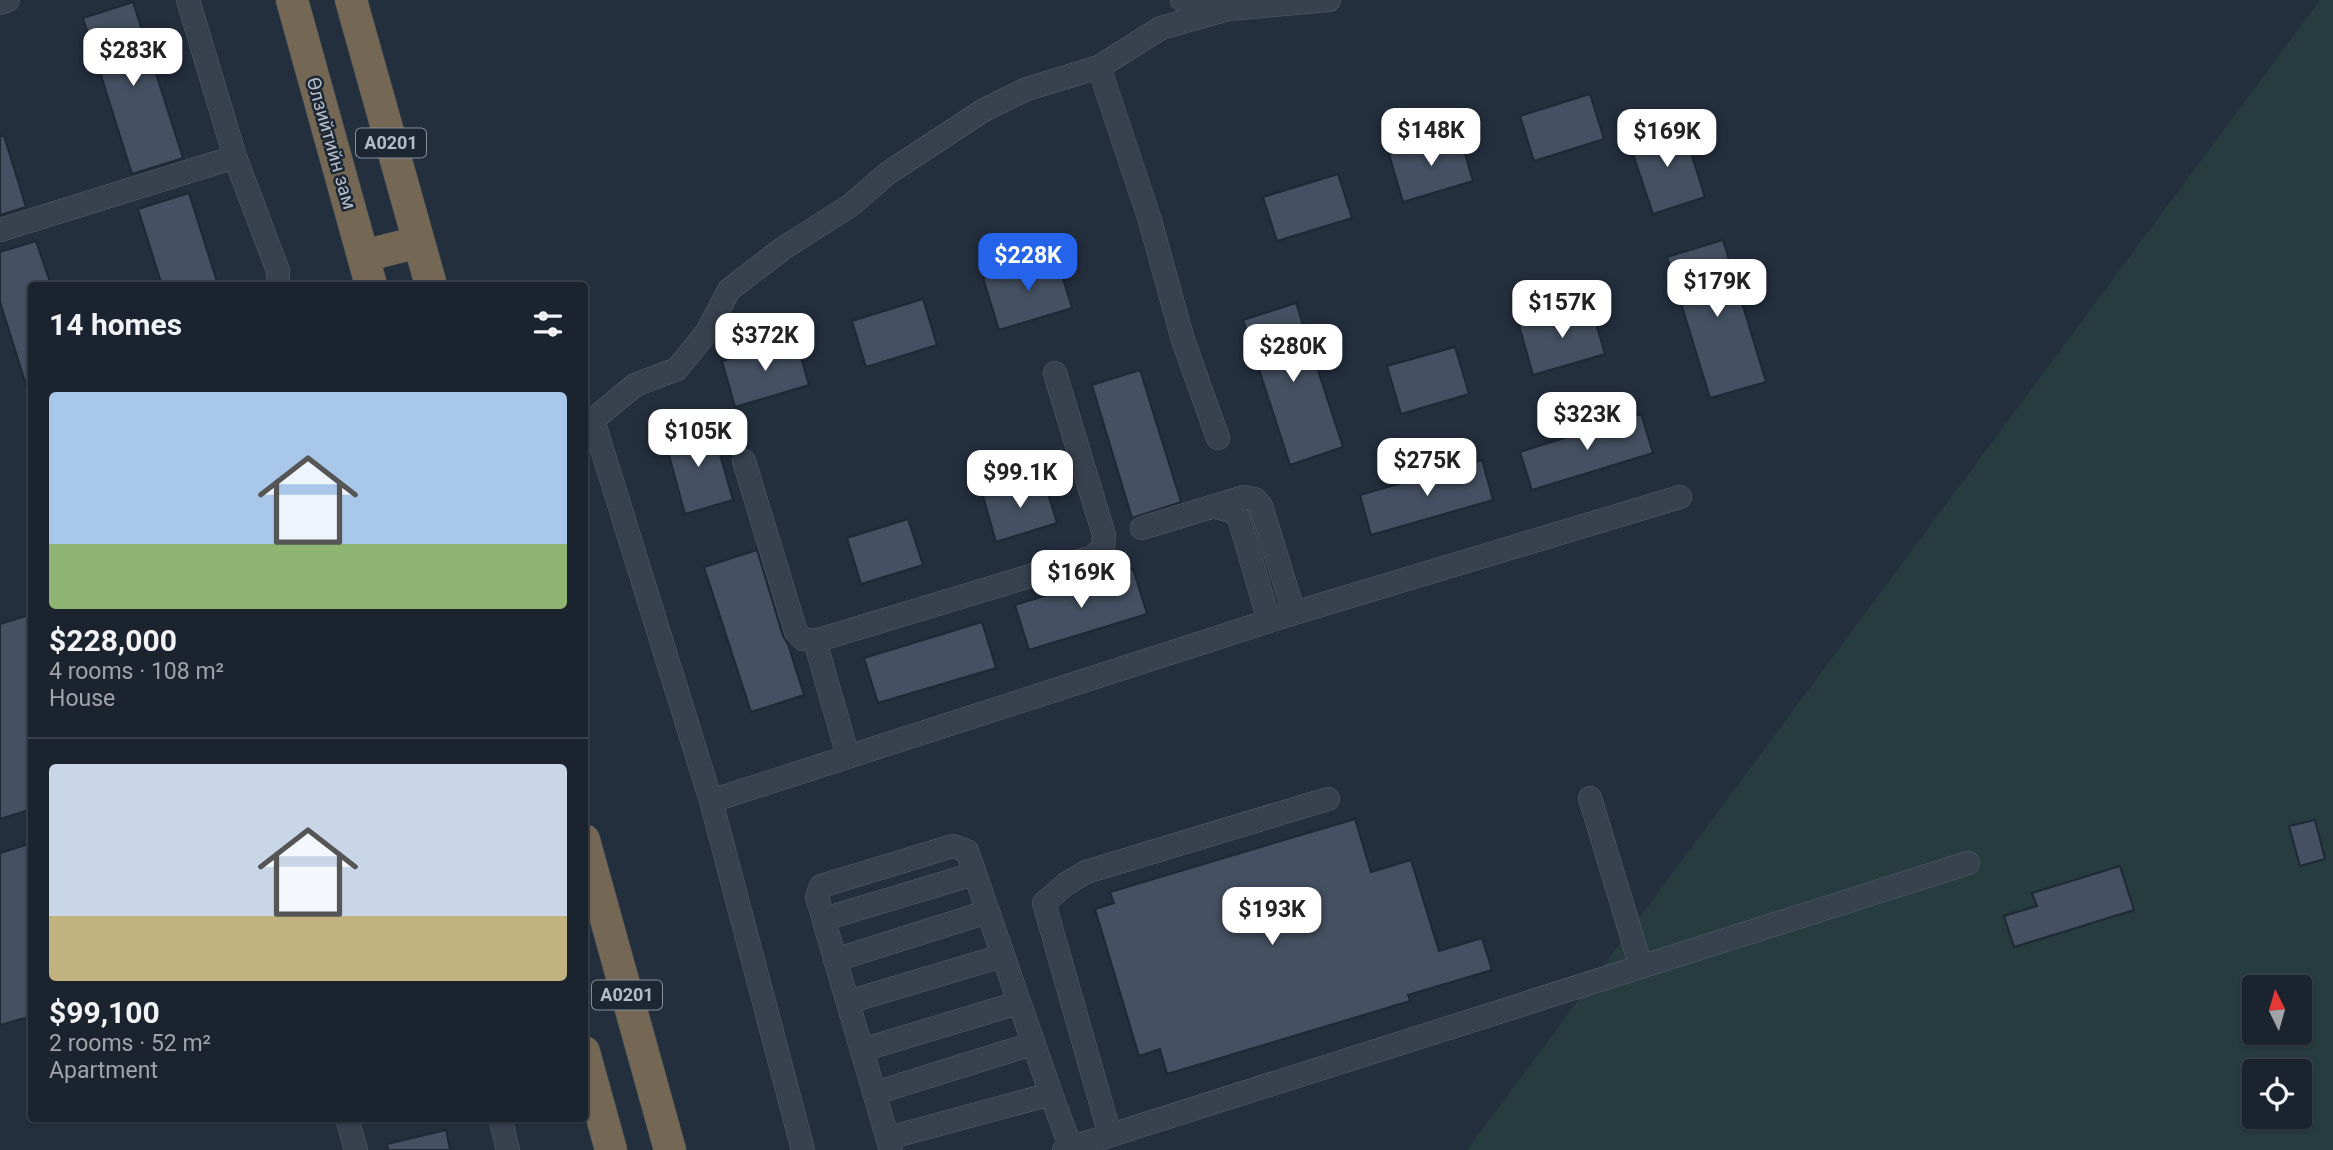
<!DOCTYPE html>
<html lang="en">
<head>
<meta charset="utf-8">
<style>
	:root { --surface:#1b232e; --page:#282f3a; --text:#f1f3f6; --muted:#a0a4aa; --line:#39404a; --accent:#2563eb }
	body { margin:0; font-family:Roboto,sans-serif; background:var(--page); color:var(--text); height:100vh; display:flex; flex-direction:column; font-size:26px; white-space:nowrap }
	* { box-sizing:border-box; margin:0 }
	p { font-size:23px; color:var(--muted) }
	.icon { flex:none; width:38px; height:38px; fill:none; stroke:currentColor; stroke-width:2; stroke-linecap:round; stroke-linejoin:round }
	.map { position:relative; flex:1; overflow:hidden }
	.side { position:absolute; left:28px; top:282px; width:560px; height:840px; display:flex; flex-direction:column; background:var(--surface); border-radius:7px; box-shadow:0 2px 5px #0004,0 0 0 2px var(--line) }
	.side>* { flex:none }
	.needle { width:46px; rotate:355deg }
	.tools { position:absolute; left:2242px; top:975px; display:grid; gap:14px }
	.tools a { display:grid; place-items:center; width:70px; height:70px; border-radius:7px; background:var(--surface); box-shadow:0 2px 5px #0004,0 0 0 2px var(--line); font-size:35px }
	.price { position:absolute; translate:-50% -60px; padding:0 16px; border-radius:14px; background:#fff; color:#222; font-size:23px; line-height:46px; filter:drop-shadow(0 2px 4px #0008) }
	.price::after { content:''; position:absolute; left:50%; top:42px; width:21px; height:16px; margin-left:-10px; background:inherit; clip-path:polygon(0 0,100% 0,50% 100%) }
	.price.active { background:var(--accent); color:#fff }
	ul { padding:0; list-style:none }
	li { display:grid; align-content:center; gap:14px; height:371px; padding:0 21px }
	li+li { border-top:2px solid var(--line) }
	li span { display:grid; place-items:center; height:217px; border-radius:7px; color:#555 }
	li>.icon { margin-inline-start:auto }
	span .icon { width:126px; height:126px; fill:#fffc; stroke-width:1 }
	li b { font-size:30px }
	h2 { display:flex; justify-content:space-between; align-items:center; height:84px; padding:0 21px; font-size:30px }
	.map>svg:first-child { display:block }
	.green { fill:#263c3f; fill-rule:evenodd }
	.building { fill:#455162; stroke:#1f2835; stroke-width:2 }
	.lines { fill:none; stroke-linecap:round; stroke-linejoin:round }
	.minor-casing { stroke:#565f6c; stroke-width:24 }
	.highway-casing { stroke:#434c59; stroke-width:33 }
	.path { stroke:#44595c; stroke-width:3.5; stroke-dasharray:5 5; stroke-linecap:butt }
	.minor { stroke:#38414e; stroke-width:23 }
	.highway { stroke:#746855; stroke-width:32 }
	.labels { text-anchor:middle; stroke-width:5; stroke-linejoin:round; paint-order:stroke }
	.shield { fill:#1d2633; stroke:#878f9c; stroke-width:2 }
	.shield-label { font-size:18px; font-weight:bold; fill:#b4bcc9 }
	.street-label { font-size:19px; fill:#b4bcc9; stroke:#1d2633 }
</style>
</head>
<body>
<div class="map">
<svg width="2333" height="1150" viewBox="0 0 2333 1150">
	<rect width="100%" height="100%" fill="#242f3e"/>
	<path class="green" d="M2320,0H2333V1150H1467ZM2254,987H2300V1032H2254ZM2254,1071H2300V1116H2254Z"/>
	<path class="building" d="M133,2L183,158L132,174L83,18Z
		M1590,94L1604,139L1534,161L1520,116Z
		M1682,125L1705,197L1653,214L1629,142Z
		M1459,133L1473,181L1403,202L1389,154Z
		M0,136H4L26,207L0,215Z
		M1338,174L1352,218L1277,241L1263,197Z
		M189,193L218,285H162L138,209Z
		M1723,240L1766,382L1710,398L1667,257Z
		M36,241L51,285H32V390L28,391L0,302V252Z
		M1056,256L1072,308L999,330L983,278Z
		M923,299L937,345L866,367L852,321Z
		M1296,303L1343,447L1290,465L1243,320Z
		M1590,304L1605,354L1533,375L1519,325Z
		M796,340L809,385L735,407L722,361Z
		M1455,347L1469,394L1401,414L1387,366Z
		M1140,370L1181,502L1132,518L1092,385Z
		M1641,414L1653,453L1532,490L1520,452Z
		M711,423L733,500L685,514L664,437Z
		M1482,460L1493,500L1371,535L1360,495Z
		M1043,478L1057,523L996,542L983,496Z
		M908,519L923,565L861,584L847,538Z
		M757,550L783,636L788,644L804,695L751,712L704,567Z
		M1133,569L1147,614L1029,650L1015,605Z
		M32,614V809L0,819V624Z
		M982,622L996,668L878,703L864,658Z
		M1355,819L1371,872L1411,860L1439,951L1482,938L1492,970L1408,995L1410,1001L1167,1074L1160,1049L1139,1056L1095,909L1114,903L1110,892Z
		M2315,820L2325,859L2300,866L2289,826Z
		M32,843V1016L0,1025V853Z
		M2120,866L2134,910L2014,947L2004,916L2037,906L2032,893Z
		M446,1130L450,1150H388L387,1144Z"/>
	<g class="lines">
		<defs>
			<path id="minor" d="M188,0L235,157L278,271V285
				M1182,0L1224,8
				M0,3L8,0
				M1099,67L1149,217L1183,340L1218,438
				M0,230L235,157
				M744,461L796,632L803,639L815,641L1093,557L1103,548L1104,535L1055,373
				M1213,506L1234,512L1239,518L1269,621
				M1142,528L1244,497L1255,499L1261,506L1294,613
				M815,641L848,756
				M1590,798L1641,967
				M711,801L593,420L635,385L677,369L707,332L729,290L782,249L851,205L888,173L984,110L1027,89L1099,67L1161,28L1229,9L1329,0
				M824,919L974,874
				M835,960L987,912
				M848,1002L1002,956
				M862,1050L1018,1003
				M875,1093L1032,1044
				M1051,1094L1071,1148
				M347,1118L356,1150
				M500,1118L508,1150
				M1110,1135L1044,903L1066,884L1086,872L1328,799
				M888,1138L1051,1094L967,851L953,846L821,886L817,897C842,981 866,1066 891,1150
				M803,1150L711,801L1294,613L1680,497
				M1064,1150L1968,863"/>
			<path id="highway" d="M292,0L371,285
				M351,0L431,285
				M363,256L419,242
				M584,840L670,1150
				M584,1052L611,1150"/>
		</defs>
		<use href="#minor" class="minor-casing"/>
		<use href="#highway" class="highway-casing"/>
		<path class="path" d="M584,751L591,750"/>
		<use href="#minor" class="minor"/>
		<use href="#highway" class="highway"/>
	</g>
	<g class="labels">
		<g class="shield">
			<rect x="356" y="128.5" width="70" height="29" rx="5"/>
			<rect x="592" y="980.5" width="70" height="29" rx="5"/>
		</g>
		<g class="shield-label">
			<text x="391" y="149">A0201</text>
			<text x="627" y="1001">A0201</text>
		</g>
		<g class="street-label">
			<text transform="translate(332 143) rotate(74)" y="7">Өлзийтийн зам</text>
		</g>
	</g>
</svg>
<div class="tools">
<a><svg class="needle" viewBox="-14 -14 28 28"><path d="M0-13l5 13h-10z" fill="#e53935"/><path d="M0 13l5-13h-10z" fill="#a0a4aa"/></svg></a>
<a><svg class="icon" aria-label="locate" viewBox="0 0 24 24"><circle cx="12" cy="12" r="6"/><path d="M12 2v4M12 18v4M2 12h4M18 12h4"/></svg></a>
</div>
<b class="price" style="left:133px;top:88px">$283K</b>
<b class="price" style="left:1431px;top:168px">$148K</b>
<b class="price" style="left:1667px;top:169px">$169K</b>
<b class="price active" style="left:1028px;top:293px">$228K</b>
<b class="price" style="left:1717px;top:319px">$179K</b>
<b class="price" style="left:1562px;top:340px">$157K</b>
<b class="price" style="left:765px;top:373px">$372K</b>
<b class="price" style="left:1293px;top:384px">$280K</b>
<b class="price" style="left:1587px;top:452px">$323K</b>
<b class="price" style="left:698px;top:469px">$105K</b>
<b class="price" style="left:1427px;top:498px">$275K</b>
<b class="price" style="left:1020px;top:510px">$99.1K</b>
<b class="price" style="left:1081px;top:610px">$169K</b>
<b class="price" style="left:1272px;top:947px">$193K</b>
<section class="side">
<h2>14 homes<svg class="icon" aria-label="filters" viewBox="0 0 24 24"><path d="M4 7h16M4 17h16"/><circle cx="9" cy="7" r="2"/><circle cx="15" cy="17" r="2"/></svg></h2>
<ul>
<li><span style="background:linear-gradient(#a9c7e8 70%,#8fb573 0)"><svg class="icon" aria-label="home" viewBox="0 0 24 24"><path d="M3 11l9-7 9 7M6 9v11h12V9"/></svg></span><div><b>$228,000</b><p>4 rooms · 108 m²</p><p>House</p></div></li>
<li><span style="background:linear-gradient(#c9d6e8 70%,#c2b280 0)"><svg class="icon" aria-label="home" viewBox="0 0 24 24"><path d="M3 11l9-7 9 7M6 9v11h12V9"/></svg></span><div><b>$99,100</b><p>2 rooms · 52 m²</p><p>Apartment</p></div></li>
</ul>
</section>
</div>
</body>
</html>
